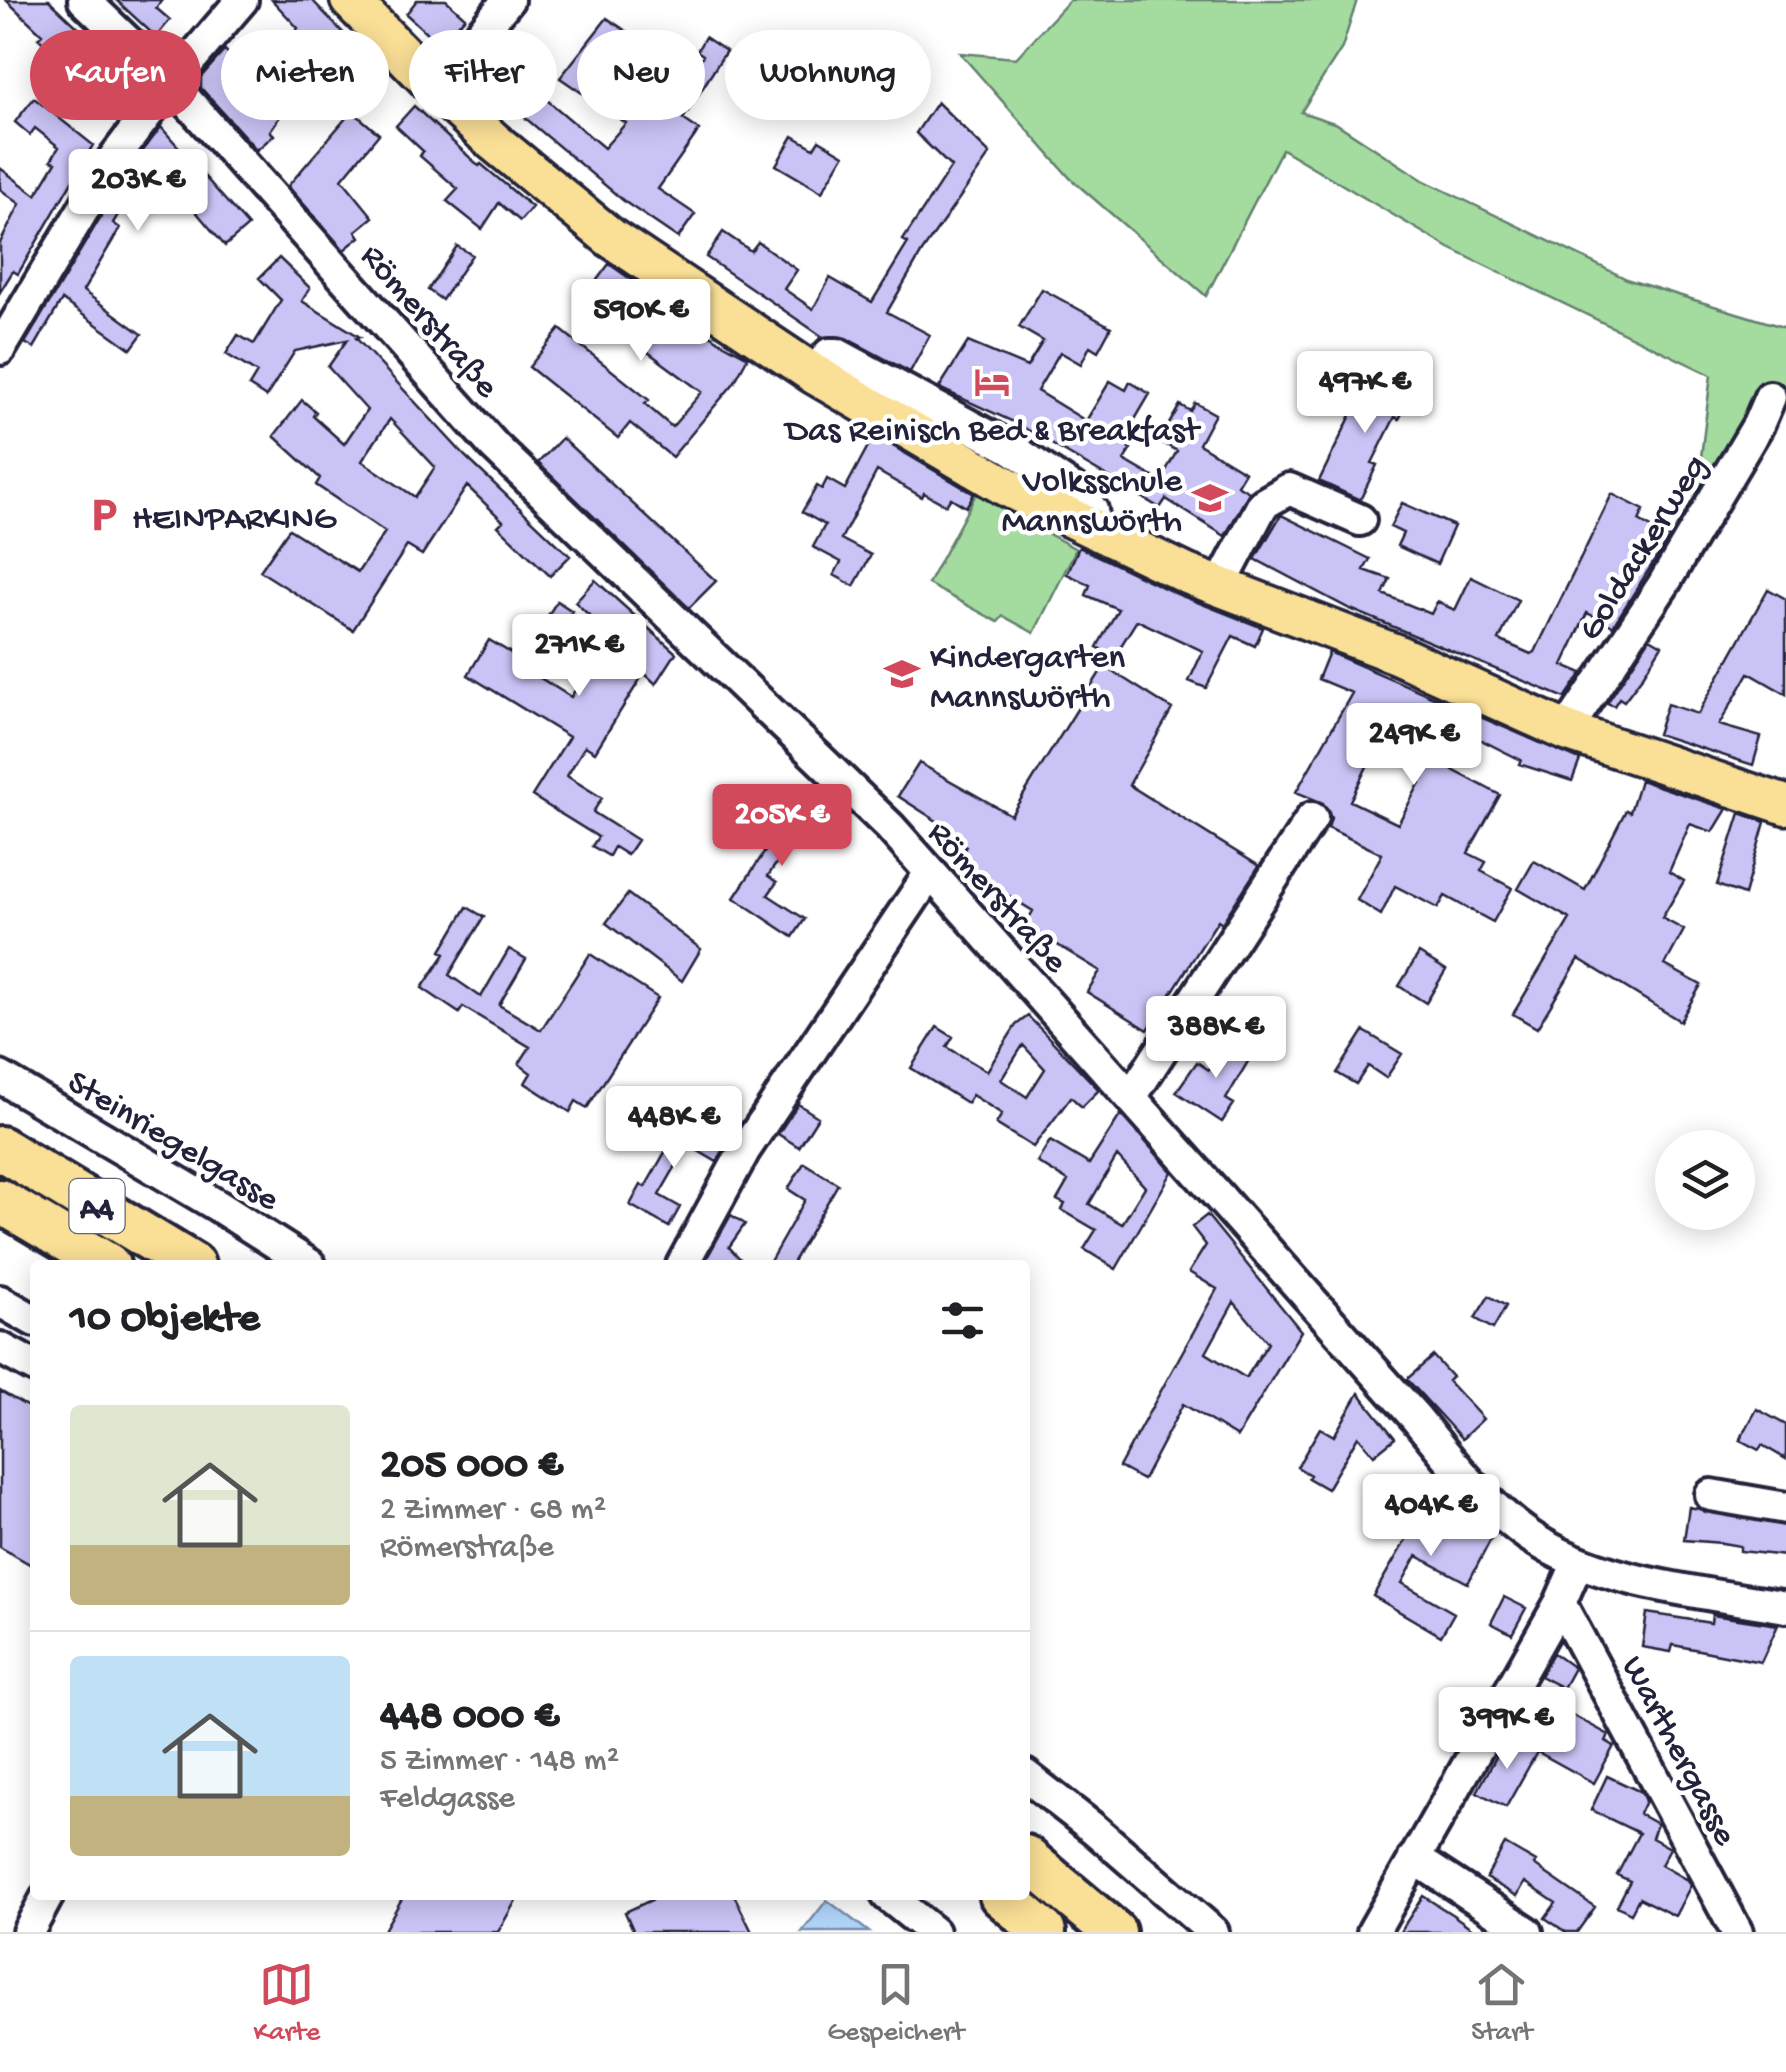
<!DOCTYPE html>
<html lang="de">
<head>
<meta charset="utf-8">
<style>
	:root { --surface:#fff; --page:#f2f2f2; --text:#202124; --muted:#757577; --line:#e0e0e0; --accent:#d1495b }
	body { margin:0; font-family:"Gochi Hand",sans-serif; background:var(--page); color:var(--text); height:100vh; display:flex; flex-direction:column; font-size:38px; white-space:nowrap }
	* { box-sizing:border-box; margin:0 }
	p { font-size:32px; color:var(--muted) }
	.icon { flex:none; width:55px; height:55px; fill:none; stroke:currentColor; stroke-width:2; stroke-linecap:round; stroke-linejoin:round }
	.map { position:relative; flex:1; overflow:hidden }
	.drawer { position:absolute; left:30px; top:1260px; width:1000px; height:640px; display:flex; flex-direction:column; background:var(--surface); border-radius:10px; box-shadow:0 5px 25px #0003 }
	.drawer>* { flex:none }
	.guide { position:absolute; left:30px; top:30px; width:1000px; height:90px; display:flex; gap:20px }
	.buttons { position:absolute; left:1655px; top:1130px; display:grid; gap:20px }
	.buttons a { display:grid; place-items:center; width:100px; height:100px; border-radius:50%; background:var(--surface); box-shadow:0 5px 25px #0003; font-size:50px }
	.price { position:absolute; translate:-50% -85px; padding:0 22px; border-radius:10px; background:#fff; color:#222; font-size:32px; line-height:65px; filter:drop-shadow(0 2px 5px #0008) }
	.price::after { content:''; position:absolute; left:50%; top:60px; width:30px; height:22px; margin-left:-15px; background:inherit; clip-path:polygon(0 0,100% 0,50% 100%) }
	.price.current { background:var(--accent); color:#fff }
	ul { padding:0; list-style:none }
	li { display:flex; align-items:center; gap:30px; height:250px; padding:0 40px }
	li+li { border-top:2px solid var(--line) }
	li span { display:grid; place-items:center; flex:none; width:280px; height:200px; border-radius:10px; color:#555 }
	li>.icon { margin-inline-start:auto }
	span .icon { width:120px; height:120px; fill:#fffc; stroke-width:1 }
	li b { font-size:42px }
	h2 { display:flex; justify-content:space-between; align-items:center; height:120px; padding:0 40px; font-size:42px }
	.tag { padding:0 35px; border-radius:45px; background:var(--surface); box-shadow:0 5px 25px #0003; font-size:35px; line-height:90px }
	.tag.current { background:var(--accent); color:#fff }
	.menu { display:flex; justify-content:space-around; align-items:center; height:140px; border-top:2px solid var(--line); background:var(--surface); font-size:28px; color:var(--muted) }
	.menu a { display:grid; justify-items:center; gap:5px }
	.menu .current { color:var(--accent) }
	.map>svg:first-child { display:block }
	.green { fill:#a4dca0; stroke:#637f6e; stroke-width:2.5 }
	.water { fill:#b0d5f9; stroke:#778dad; stroke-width:2.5 }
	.building { fill:#cac4f6; stroke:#22223b; stroke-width:2.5; fill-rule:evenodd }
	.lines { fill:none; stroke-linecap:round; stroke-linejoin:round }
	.minor-casing { stroke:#22223b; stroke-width:38 }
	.major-casing { stroke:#22223b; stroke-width:45 }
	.highway-casing { stroke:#22223b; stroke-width:50 }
	.minor { stroke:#fff; stroke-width:30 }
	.major { stroke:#fadf96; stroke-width:38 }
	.highway { stroke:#fadf96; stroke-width:42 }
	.labels { text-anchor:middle; stroke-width:9; stroke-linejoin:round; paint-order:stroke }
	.shield { fill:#fff; stroke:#646476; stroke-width:2.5 }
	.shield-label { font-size:32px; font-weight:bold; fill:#22223b }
	.street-label { font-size:35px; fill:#22223b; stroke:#fff }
	.poi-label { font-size:35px; fill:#22223b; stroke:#fff; text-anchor:start }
</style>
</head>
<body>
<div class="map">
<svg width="1786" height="1932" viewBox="0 0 1786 1932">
	<rect width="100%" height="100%" fill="#fff"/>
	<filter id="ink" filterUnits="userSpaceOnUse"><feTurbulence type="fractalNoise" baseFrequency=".01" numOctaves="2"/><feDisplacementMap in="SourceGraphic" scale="20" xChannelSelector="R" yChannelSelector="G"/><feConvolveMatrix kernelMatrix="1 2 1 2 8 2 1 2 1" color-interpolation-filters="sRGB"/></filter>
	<g filter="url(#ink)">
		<path class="green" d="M1070,0H1357L1342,48L1301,112L1337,124L1423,180L1629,280L1786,328V396L1778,395L1715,488L1697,490L1711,375L1449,248L1282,149L1206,296L1070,178L960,53L1016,58Z
			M976,494L1076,549L1034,633L1003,616L998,622L928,584Z"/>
		<path class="water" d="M827,1900L869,1932H802Z"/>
		<path class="building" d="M6,0H49L106,54L104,56L144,88L131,104L90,71L86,75L60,51L56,55L38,38L42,34Z
			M116,0H162L156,8L170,20L156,37Z
			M272,0H312L383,75L356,101L318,61L270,131L274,135L257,150L201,88V77L225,50L257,85L298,28Z
			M417,0H446L465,17L440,45L406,14Z
			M607,18L632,35L624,47L683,85L703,55L697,51L705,37L726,51L683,119L699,130L658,189L695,214L678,238L625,202L472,73L490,52L604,148L626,123L560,78Z
			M34,98L93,145L18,274L13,271L0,292V243L20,204L0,189V168L36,195L56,162L51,160L59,147L35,128L30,135L15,122Z
			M937,102L990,154L922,252L887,312L930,335L910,372L846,338L823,337L706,257L723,232L751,251L758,242L797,270L784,289L813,309L830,278L872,302L908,243L903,240L951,167L916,133Z
			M414,106L479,166L481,164L532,207L520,221L499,203L482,229L447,201L458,189L420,156L423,151L396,126Z
			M352,111L379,134L342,179L373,217L356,231L360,237L344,250L288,186Z
			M161,127L248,226L225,246L165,175L161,178L151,166L125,197L128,198L113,223L120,228L83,291L142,334L131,349L62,300L34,348L25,343L130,168Z
			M793,136L814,148L819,140L844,155L822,192L776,165Z
			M457,246L472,255L442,300L428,290Z
			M279,258L310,288L302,301L360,337L356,338L465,456L570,556L550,576L498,526L503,521L467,486L422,555L407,546L353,630L260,571L289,529L358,572L385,532L316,485L320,478L274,436L302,400L316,412L313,416L344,444L367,410L328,367L347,340L295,351L266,397L249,386L257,373L226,354L238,335L254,344L281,300L259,278ZM390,419L435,467L415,497L362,461Z
			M609,264L719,341L748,357L734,383L672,457L630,423L618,438L529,367L560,329L649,400L645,404L672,427L702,392L648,352L641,344L642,337L585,296Z
			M1042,289L1111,327L1098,351L1090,346L1081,364L1060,352L1037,391L1086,421L1110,381L1126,390L1130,382L1150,394L1121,443L1131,449L1124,460L1160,481L1177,451L1159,441L1180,405L1190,411L1195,403L1215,414L1199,444L1245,472L1237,485L1249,492L1225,536L1166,499L1160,508L1016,423L939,388L968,342L1027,367L1043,341L1019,327Z
			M1372,372L1413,392L1399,419L1395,417L1372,463L1377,465L1360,500L1319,481Z
			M874,435L974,494L966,507L951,498L946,505L924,493L922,497L877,471L841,539L871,555L854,586L834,575L841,562L813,547L825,525L802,512L817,486L822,489L827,479L845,489Z
			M562,438L716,581L689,608L538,463Z
			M1612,494L1644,510L1639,521L1669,538L1613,626L1587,613L1563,665L1582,673L1565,698L1348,608L1255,559L1281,515L1370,559L1364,570L1390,579L1383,594L1431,614L1437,602L1455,610L1471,577L1518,600L1499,640L1531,654L1535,652Z
			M1402,503L1454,526L1437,564L1397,546L1403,533L1390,527Z
			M1079,547L1177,594L1263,628L1255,646L1233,636L1206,688L1189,681L1203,651L1137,620L1114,657L1097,647L1118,609L1086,595L1090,585L1067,574Z
			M595,580L676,653L656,684L644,673L595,752L585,746L567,776L602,798L593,812L637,840L627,855L614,847L609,856L592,846L598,837L532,796L569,737L468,675L489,640L511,653L513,650L523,656L557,601L572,611L534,674L571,697L609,634L575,602Z
			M1768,589L1786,599V694L1749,673L1719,725L1761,737L1753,765L1657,734L1667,704L1698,714Z
			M1650,638L1662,645L1642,677L1624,701L1619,698L1614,706L1607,703Z
			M1329,652L1580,760L1572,781L1519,764L1521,760L1469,734L1451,769L1500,795L1468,853L1486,862L1481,871L1512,888L1493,922L1445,896L1438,908L1395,886L1381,915L1357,900L1382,854L1328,828L1331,818L1323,803L1296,792L1352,693L1318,679ZM1392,716L1445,735L1398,824L1350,801Z
			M1104,666L1172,709L1129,785L1259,866L1222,923L1218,920L1148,1030L1087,992L1100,971L1025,925L1033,911L957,864L966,846L940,832L943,825L898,796L919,763L1011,815Z
			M1640,780L1727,809L1713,832L1690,824L1669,872L1684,881L1662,918L1684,930L1665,965L1701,985L1680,1021L1579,959L1537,1028L1513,1014L1570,919L1518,889L1534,861L1585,890L1626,810L1630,812Z
			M797,803L838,831L830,843L820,846L798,831L768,876L777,882L768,895L805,919L793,937L734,898Z
			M1740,813L1765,822L1744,895L1717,885Z
			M628,894L701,949L682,981L606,923Z
			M467,907L484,917L449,975L481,997L509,949L526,959L499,1005L541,1030L590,954L658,998L587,1108L576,1101L570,1112L525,1083L531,1073L519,1064L530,1047L463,1007L459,1013L422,988L445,954L441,951Z
			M1419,953L1446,970L1426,1003L1399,986Z
			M1028,1016L1099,1090L1082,1107L1071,1097L1033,1147L996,1124L1002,1114L972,1095L967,1103L911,1068L937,1027L953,1037L947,1047L987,1071L1016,1025ZM1023,1045L1045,1069L1027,1097L1001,1080Z
			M1364,1031L1402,1054L1386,1078L1368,1066L1356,1084L1337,1073Z
			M1230,1038L1253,1053L1226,1099L1234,1104L1222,1122L1176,1092L1197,1062L1209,1070Z
			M798,1104L818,1117L799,1147L778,1134Z
			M1121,1114L1172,1172L1116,1269L1084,1249L1096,1230L1062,1210L1065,1204L1057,1200L1068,1181L1037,1162L1050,1141L1089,1164ZM1117,1156L1145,1187L1122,1224L1089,1204Z
			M684,1119L727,1143L717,1162L688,1145L659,1195L680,1207L669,1227L630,1205L641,1185L645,1187Z
			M804,1163L838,1184L791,1265H768L805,1200L788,1189Z
			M731,1215L745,1224L729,1247L746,1265H703Z
			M1207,1215L1301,1331L1237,1437L1183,1404L1143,1480L1119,1467L1217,1289L1189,1272L1206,1245L1192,1227ZM1234,1302L1268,1343L1246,1378L1206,1353Z
			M1489,1296L1506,1306L1493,1329L1475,1318Z
			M1433,1356L1452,1377L1448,1381L1483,1419L1462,1439L1407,1379Z
			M0,1391L35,1411V1567L0,1547Z
			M1359,1393L1395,1438L1374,1455L1358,1436L1327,1489L1308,1478L1310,1475L1297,1467L1320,1428L1334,1436Z
			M1757,1409L1786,1425V1459L1762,1445L1759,1450L1740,1440Z
			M1439,1483L1454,1500L1445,1515L1491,1539L1468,1583L1417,1556L1402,1583L1454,1613L1441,1636L1373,1596L1407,1538L1394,1530L1406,1511L1419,1518Z
			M1689,1507L1786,1526V1556L1740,1551V1546L1722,1543L1684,1540Z
			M1504,1597L1526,1608L1512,1634L1491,1623Z
			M1647,1613L1711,1623L1712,1615L1778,1625L1761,1662L1673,1645L1671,1652L1642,1647Z
			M1553,1653L1574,1668L1563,1688L1540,1676Z
			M1552,1704L1609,1735L1606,1741L1614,1746L1594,1783L1529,1747Z
			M1507,1737L1537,1752L1506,1807L1477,1792Z
			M1607,1776L1641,1792L1645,1801L1639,1814L1657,1824L1652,1838L1670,1848L1661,1865L1687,1880L1691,1885L1675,1916L1639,1898L1631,1913L1617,1906L1630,1881L1617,1875L1639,1833L1591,1810Z
			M1505,1844L1536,1862L1534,1865L1595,1907L1577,1932H1566L1545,1918L1556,1903L1525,1882L1517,1896L1486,1878Z
			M404,1895H519L498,1932H383Z
			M662,1895H734L752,1932H634L625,1912Z
			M1423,1896L1453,1915L1477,1932H1400Z"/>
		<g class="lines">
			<defs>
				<path id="minor" d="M84,0L171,83L494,446L890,827L1416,1418C1450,1460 1483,1503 1528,1535C1598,1584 1703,1592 1786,1607
					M436,88L508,0
					M0,349L114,158L171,83L242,0
					M814,374L829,354H837L1011,448L1083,496L1092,510L1095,529
					M1220,586L1263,504L1289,489L1360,520
					M1566,731L1663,585L1758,425L1770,397
					M0,1077L218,1206L310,1265
					M1131,1097L1312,818
					M682,1265L744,1151L930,873
					M0,1301L35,1321
					M0,1348L35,1367
					M1711,1495L1786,1508
					M1560,1603L1737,1932
					M1025,1775L1094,1829L1213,1932
					M1414,1858L1527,1932
					M887,1895L933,1932
					M28,1932L48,1895
					M1373,1932L1560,1603L1578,1562"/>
				<path id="major" d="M350,0L436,88L493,141L611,238L814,374L1007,487L1187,574L1396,654L1566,731L1786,805"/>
				<path id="highway" d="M0,1148L193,1265
					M0,1201L108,1265
					M1025,1857L1114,1932
					M1001,1895L1044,1932"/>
			</defs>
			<use href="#minor" class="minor-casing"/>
			<use href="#major" class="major-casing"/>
			<use href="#highway" class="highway-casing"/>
			<use href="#minor" class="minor"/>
			<use href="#major" class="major"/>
			<use href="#highway" class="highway"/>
		</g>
	</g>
	<defs>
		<symbol id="hotel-bare" viewBox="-9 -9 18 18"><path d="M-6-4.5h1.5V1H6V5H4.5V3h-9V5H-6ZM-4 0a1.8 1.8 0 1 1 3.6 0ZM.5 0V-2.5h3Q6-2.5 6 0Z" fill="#d1495b" stroke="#fff" stroke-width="2.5" paint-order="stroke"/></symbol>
		<symbol id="school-bare" viewBox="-9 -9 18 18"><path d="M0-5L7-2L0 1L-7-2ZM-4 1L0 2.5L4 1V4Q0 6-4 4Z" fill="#d1495b" stroke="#fff" stroke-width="2.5" paint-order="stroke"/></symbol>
		<symbol id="parking-bare" viewBox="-9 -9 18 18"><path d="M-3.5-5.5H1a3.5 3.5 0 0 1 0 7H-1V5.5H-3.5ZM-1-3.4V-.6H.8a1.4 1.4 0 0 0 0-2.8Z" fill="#d1495b" stroke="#fff" stroke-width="2.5" paint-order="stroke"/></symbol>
	</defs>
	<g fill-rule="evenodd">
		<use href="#hotel-bare" x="967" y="357" width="50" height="50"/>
		<use href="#school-bare" x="1185" y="473" width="50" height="50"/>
		<use href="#parking-bare" x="79" y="490" width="50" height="50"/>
		<use href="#school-bare" x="877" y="649" width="50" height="50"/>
	</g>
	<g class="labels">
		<rect class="shield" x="69.5" y="1179" width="55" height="54" rx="8"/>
		<g class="shield-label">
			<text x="97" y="1217">A4</text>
		</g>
		<g class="street-label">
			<text transform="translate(432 319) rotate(49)" y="12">Römerstraße</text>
			<text transform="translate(1640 546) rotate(-58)" y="12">Goldackerweg</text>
			<text transform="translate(1000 895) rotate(48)" y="12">Römerstraße</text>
			<text transform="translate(175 1138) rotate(31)" y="12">Steinriegelgasse</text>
			<text transform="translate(1682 1749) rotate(62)" y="12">Warthergasse</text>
		</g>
		<g class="poi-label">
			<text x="992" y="439" text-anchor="middle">Das Reinisch Bed &amp; Breakfast</text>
			<text x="1182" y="490" text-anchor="end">Volksschule<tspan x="1182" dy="40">Mannswörth</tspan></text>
			<text x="132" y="527">HEINPARKING</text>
			<text x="930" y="666">Kindergarten<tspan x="930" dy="40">Mannswörth</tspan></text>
		</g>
	</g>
</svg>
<div class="buttons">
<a><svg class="icon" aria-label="layers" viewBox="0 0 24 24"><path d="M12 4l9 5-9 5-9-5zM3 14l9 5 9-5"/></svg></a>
</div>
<b class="price" style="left:138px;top:234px">203K €</b>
<b class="price" style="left:641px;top:364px">590K €</b>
<b class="price" style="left:1365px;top:436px">497K €</b>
<b class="price" style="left:579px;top:699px">271K €</b>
<b class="price" style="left:1414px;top:788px">249K €</b>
<b class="price current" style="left:782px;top:869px">205K €</b>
<b class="price" style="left:1216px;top:1081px">388K €</b>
<b class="price" style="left:674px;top:1171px">448K €</b>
<b class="price" style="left:1431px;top:1559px">404K €</b>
<b class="price" style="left:1507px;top:1772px">399K €</b>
<div class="guide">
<a class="tag current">Kaufen</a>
<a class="tag">Mieten</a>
<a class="tag">Filter</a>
<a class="tag">Neu</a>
<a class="tag">Wohnung</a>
</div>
<section class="drawer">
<h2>10 Objekte<svg class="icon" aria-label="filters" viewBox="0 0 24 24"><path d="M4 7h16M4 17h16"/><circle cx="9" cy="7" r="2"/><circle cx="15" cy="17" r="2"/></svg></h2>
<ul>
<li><span style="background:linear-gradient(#dfe7d0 70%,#c2b280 0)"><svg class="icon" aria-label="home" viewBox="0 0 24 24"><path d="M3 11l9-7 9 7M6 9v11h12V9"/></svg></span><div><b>205 000 €</b><p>2 Zimmer · 68 m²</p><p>Römerstraße</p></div></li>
<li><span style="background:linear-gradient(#bfe0f5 70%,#c2b280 0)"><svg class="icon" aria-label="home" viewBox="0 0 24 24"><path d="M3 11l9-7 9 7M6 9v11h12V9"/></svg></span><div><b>448 000 €</b><p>5 Zimmer · 148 m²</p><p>Feldgasse</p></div></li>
</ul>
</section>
</div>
<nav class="menu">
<a class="current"><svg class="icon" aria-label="map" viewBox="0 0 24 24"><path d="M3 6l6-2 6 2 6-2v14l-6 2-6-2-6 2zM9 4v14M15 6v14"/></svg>Karte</a>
<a><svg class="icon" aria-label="saved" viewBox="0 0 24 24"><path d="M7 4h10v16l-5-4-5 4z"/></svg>Gespeichert</a>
<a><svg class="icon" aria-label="home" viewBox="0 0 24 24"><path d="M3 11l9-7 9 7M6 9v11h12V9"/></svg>Start</a>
</nav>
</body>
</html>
